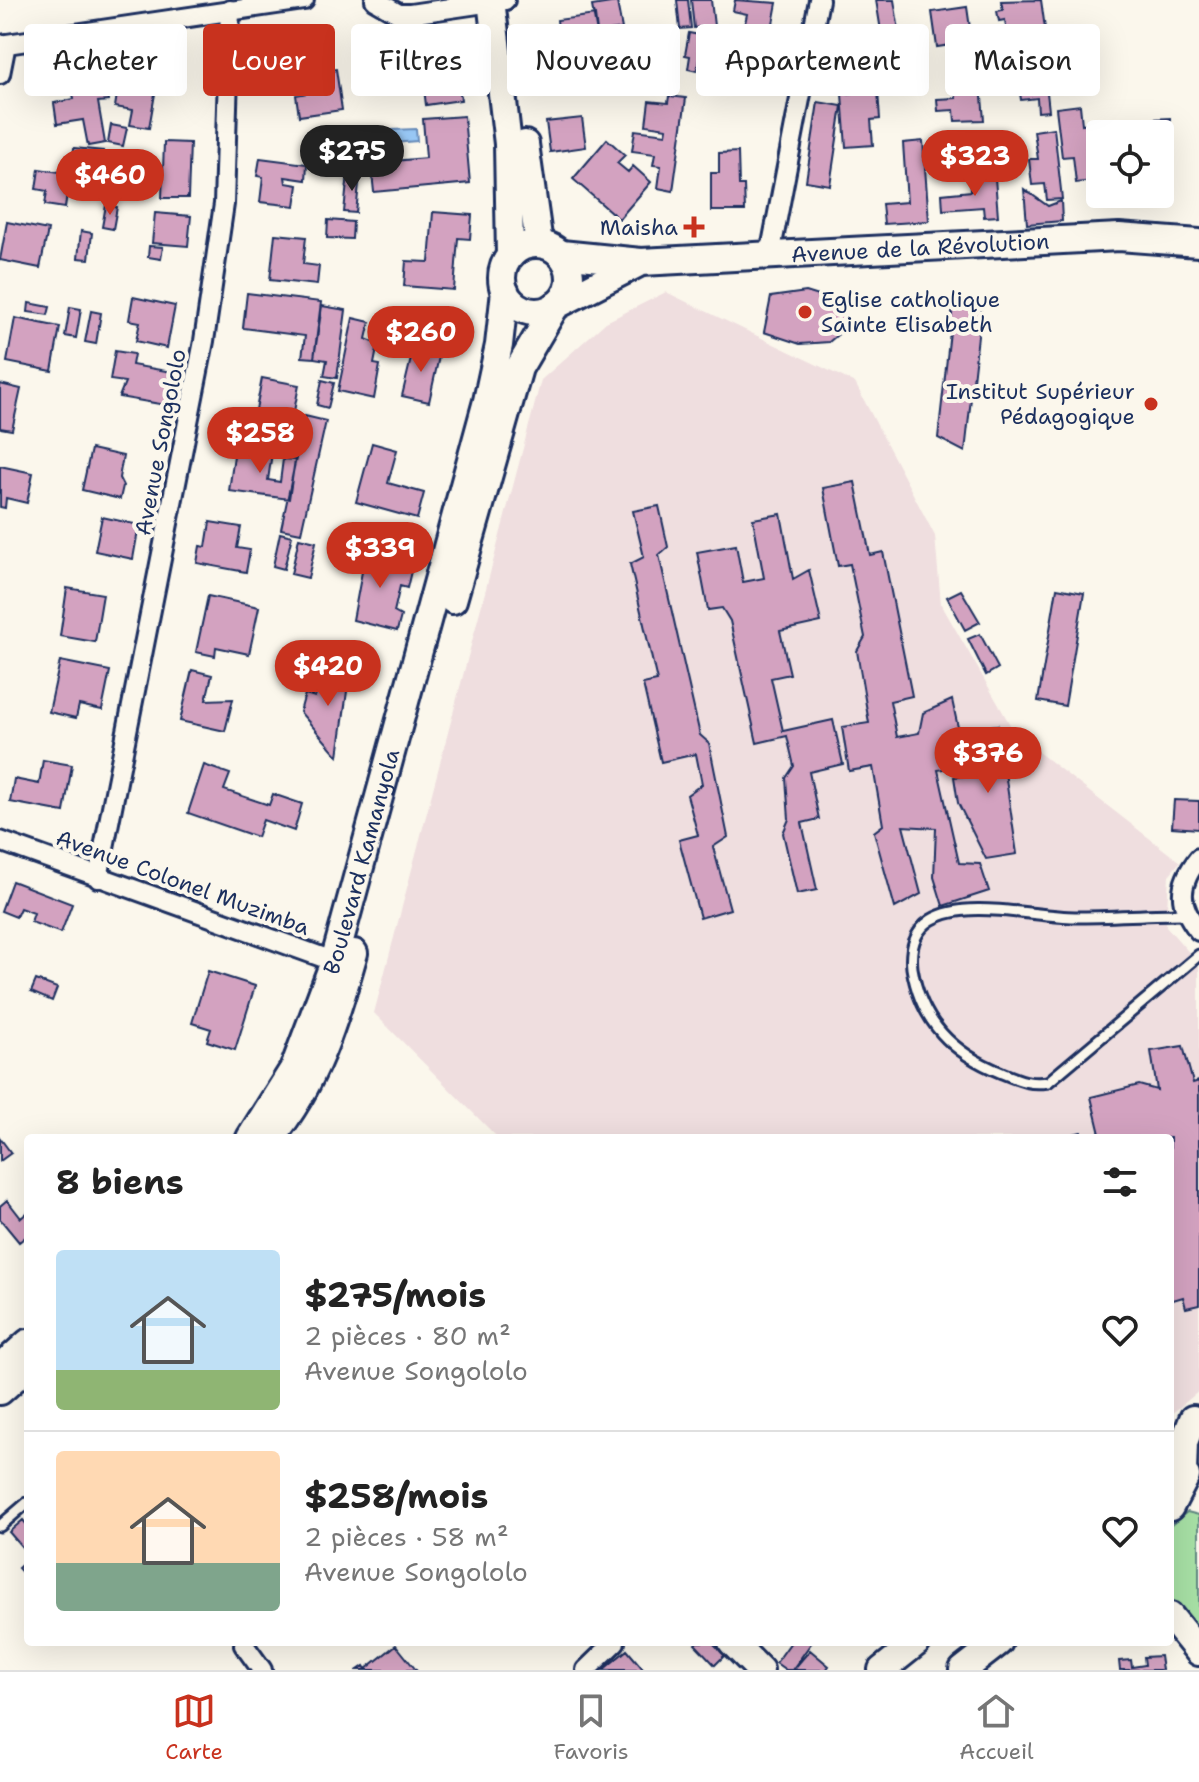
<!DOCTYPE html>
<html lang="fr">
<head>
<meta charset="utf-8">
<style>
	:root { --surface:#fff; --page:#f6f6f6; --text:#222; --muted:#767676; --line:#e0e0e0; --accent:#c8321e }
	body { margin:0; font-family:"Shantell Sans",sans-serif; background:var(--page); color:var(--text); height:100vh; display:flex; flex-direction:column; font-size:30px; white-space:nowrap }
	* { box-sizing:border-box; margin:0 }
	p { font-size:26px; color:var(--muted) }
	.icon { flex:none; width:44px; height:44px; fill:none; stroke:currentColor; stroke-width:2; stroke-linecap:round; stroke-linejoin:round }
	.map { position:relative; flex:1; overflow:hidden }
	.panel { position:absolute; left:24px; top:1134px; width:1150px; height:512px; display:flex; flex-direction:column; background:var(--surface); border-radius:8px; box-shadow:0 8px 32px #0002 }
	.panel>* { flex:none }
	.guide { position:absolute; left:24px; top:24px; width:1152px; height:72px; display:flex; gap:16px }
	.buttons { position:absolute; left:1086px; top:120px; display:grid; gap:16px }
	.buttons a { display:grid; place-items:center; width:88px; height:88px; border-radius:8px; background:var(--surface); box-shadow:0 8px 32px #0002; font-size:40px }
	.price { position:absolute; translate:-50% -68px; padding:0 18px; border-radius:28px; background:var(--accent); color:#fff; font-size:26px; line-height:52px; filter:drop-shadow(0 2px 4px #0008) }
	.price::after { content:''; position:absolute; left:50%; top:48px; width:24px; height:18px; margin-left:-12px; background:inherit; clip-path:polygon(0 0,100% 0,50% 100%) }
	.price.current { background:#222; color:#fff }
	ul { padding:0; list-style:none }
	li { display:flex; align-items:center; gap:24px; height:200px; padding:0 32px }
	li+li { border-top:2px solid var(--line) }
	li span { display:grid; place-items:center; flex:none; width:224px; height:160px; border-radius:8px; color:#555 }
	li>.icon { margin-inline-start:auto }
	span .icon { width:96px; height:96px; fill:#fffc; stroke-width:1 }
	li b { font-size:34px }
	h2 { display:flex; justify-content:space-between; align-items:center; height:96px; padding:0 32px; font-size:34px }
	.tag { padding:0 28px; border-radius:8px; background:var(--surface); box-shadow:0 8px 32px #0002; font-size:28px; line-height:72px }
	.tag.current { background:var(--accent); color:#fff }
	.dock { display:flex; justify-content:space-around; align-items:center; height:112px; border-top:2px solid var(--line); background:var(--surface); font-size:22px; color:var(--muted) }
	.dock a { display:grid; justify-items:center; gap:4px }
	.dock .current { color:var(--accent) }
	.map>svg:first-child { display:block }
	.built { fill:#efdedf }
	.green { fill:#a7e0a5; stroke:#618882; stroke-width:2 }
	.water { fill:#98c7f4; stroke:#668ab8; stroke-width:2 }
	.building { fill:#d3a2c0; stroke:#1b2f5e; stroke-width:2 }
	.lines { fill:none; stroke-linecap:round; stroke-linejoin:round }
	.lane-casing { stroke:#1b2f5e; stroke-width:15 }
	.street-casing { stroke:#1b2f5e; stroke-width:24 }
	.secondary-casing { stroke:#1b2f5e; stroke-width:32 }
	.lane { stroke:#fbf7ec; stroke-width:9 }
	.street { stroke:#fbf7ec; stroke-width:18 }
	.secondary { stroke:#fbf7ec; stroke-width:26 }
	.poi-dot { fill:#c8321e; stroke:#fbf7ec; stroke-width:3 }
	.labels { text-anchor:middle; stroke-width:8; stroke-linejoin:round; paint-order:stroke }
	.poi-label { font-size:22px; fill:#1b2f5e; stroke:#fbf7ec; text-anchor:end }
	.street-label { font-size:22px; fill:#1b2f5e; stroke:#fbf7ec }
</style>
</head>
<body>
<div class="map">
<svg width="1199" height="1670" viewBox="0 0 1199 1670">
	<rect width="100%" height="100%" fill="#fbf7ec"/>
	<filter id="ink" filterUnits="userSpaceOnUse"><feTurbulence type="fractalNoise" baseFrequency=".0125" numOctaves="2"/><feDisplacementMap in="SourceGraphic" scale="16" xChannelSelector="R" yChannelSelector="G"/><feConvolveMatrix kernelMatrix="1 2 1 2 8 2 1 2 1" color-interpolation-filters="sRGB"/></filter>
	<g filter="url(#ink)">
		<path class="built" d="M666,292L855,383L935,536L941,604L1016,735L1180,862L1169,875L1166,926L1199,964V1391L1170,1415V1138H498L374,1013L541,380L606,322Z"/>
		<path class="green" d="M1187,1512L1199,1515V1636L1170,1599V1526Z"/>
		<path class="water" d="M416,129L417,141L393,143L392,130Z"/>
		<path class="building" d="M677,0H688L691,28L680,29Z
			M691,0H711L714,26L694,28Z
			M735,0L777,3L771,34L744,28L747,14L733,11Z
			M876,0H894L903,55L853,63L850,42L882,37Z
			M1041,0L1047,43L1009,48L1005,20L999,21L997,11L1003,10L1001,1Z
			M617,2L622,29L597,33L592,6Z
			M967,7L972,42L937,47L932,12Z
			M595,15L603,80L565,84L557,20Z
			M689,33L715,38L711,61L699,59L697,71L688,69L690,56L685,55Z
			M724,38L774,45L771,76L720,70Z
			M445,45L449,73L457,72L461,100L426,105L419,48Z
			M1056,47L1059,80L1018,84L1016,66L1040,64L1039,49Z
			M150,53L172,57L166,90L156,88L149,128L130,125L133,110L115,107L122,62L147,67Z
			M667,63L665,90L636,93L634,81L641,80L640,66Z
			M336,69L342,110L299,116L296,95L314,92L312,72Z
			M104,77L108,101L98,102L105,143L88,146L83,120L57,124L54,103L74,99L71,83Z
			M1046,83L1049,111L1038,112L1037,98L1021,100L1019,86Z
			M981,85L984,120L955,121L954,110L938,111L937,99L956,98L955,87Z
			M878,91L880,119L871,120L873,145L846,147L842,94Z
			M669,96L686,98L673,191L658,188L661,166L653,165L655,154L632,151L635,130L666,134L667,128L646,125L649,101L668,103Z
			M818,102L842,106L830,185L806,181Z
			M1080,105L1082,124L1103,121L1104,134H1100V149L1097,150L1100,180L1076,183L1073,156L1062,157L1056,108Z
			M464,116L470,183L374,192L371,163L426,158L423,119Z
			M582,118L586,147L550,152L546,122Z
			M1170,118L1172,177H1160V134H1153V119Z
			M111,125L127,128L123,146L108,143Z
			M1054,128L1062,199L1047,200L1045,184L1032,185L1029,159H1038L1034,131Z
			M607,139L625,155L617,163L628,172L633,166L651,182L619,219L573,179Z
			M923,141L929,221L884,224L882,204L907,202L903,143Z
			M164,142L190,143L188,198H162Z
			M74,148L103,151L100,176L89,175L90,169L72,167Z
			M738,152L739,185H744L745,211H711V173H719V153Z
			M112,155L127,157L124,189L109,188Z
			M260,158L307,164L306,180L285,177L286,183L298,185L295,206L260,202L263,177L257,176Z
			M39,169L74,174L72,187L68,186L65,208L45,205L47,191L36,189Z
			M348,173L360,174L356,213L344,212Z
			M995,178L998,216L984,217L983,207L943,210L942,194L971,191L970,180Z
			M1024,189L1048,206L1061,201L1062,221L1027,224Z
			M106,205L117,207L113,229L102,227Z
			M433,212L472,215L470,239L458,238L454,290L404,286L406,261L429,262Z
			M155,213L191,216L188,246L152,243Z
			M328,220L353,222L352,239L327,238Z
			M7,222L48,230L40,268L0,260Z
			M81,231L92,233L89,259L78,258Z
			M275,234L306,237L303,264L319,266L317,285L270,280Z
			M149,246L163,247L161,259L148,257Z
			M806,292L832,300L850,324L829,342L800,344L764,332L771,297Z
			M247,293L321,302L314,358L302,357L305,336L243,328Z
			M133,297L175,306L167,348L136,341L140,322L129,320Z
			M29,303L50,307L48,315L28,312Z
			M953,305L981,309L965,452L938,438Z
			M322,306L346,310L337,378L324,376L327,360L314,358Z
			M70,307L81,309L76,338L65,336Z
			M91,311L101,313L96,344L85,342Z
			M15,318L60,327L52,371L7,362Z
			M353,318L370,322L366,339L378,344L374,364L380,365L374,399L338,391Z
			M414,346L440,352L429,402L402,396Z
			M115,351L134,354L132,365L172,372L166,405L119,397L125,382L110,380Z
			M262,378L299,385L292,422L255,415Z
			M322,380L334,383L328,408L317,405Z
			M0,384L21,389L12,430L0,428Z
			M305,416L326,421L301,533L281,529Z
			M372,443L397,450L388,483L424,493L417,519L356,502Z
			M235,448L272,453L268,480L280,482L283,459L295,460L289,499L229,491Z
			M91,449L123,456L119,478L123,486L120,499L82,490Z
			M0,466L33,473L27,503L6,498L5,508L0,507Z
			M855,482L870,555L883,552L912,696L890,701L897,737L919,733L923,713L952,700L966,764L938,770L959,863L980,864L989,891L943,906L934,877L936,828L903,826L921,894L895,908L874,832L883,825L873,767L849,771L842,727L869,723L857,651L865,637L850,564L838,566L823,488Z
			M659,506L668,547L659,555L700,735L709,743L728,837L713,847L730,909L700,918L679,840L698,835L687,795L702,784L696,754L661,762L643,684L657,681L630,564L644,557L633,511Z
			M781,514L793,579L809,570L821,622L780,631L790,674L771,678L783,731L833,720L843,764L809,772L819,819L802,823L817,890L797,894L783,833L789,819L786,778L794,766L787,736L757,743L730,621L722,608L708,610L697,552L736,545L743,582L764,578L753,519Z
			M102,517L139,525L133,559L95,551Z
			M210,522L241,527L237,548L250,550L246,572L197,563L200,546L206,547Z
			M280,533L292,536L284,569L273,566Z
			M299,538L316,542L308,578L291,574Z
			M343,546L366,550L364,567L340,563Z
			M366,550L390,552L387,560L412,567L407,588L400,586L394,612L401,616L397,631L353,620Z
			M67,588L103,594L95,642L60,636Z
			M1057,588L1084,593L1065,706L1038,701Z
			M961,590L980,622L965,630L947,597Z
			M208,596L259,607L249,654L216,647L215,656L196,652Z
			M980,634L998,668L986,675L968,639Z
			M60,661L110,671L102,710L79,705L76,718L49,712Z
			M192,670L212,675L206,700L233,699L225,731L180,721Z
			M322,670L349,677L338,756L300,712L305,694L315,697Z
			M998,725L1017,854L986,859L958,803L954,777L975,775L969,729Z
			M43,760L72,765L64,812L10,802L14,779L39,784Z
			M204,765L230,774L224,790L269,805L273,794L302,804L294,831L263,820L257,837L188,813Z
			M1174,800L1199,801V829L1172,827Z
			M12,881L72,904L61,933L31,922L34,913L20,908L16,917L1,911Z
			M208,971L255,986L235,1050L207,1041L211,1029L192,1023Z
			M36,980L57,988L52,1001L31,992Z
			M1183,1046L1193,1083L1199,1081V1305L1186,1308L1183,1297L1170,1301V1138H1101L1091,1097L1139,1085L1157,1090L1151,1051Z
			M1081,1132L1082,1138H1058Z
			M0,1138L11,1153L0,1161Z
			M7,1200L21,1218L28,1212V1235L19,1242L0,1219V1206Z
			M23,1520L28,1526V1554L9,1532Z
			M28,1559V1579L18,1568Z
			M697,1642H712L725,1655L715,1665L695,1644Z
			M791,1642H812L792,1670H786L776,1663Z
			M396,1645L416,1670H358L364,1666L366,1669Z
			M627,1650L644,1670H603Z
			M810,1650L829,1666L826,1670H793Z
			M1160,1656L1162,1670H1120L1119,1661L1131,1660L1132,1667L1145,1665L1144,1657Z"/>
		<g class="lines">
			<defs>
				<path id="lane" d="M1185,914C1149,914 1112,917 1075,917C1035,917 966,898 931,920C914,931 910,950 912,968C921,1022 952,1053 1002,1073C1019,1080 1030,1085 1048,1082L1199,955
					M0,1526L28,1502"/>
				<path id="street" d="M375,0L399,14H410L505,0
					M0,45L304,0
					M0,74L6,44
					M770,255L819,0
					M0,841L344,965
					M1199,858C1177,885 1178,905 1199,931
					M98,878L204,341L224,204L230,10
					M244,1645L262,1670
					M586,1670L615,1642"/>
				<g id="secondary">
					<path d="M491,0L508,144L510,256"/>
					<path d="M525,144L539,244"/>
					<circle cx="536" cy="278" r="34"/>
					<path id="s1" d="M561,254L641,262L1119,237L1199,243"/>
					<path d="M559,304L637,264"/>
					<path d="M453,600L519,368L556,305"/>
					<path id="s2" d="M250,1138L294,1068L334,962L487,401L499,345L505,291"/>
					<path d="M271,1138C316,1083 335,1020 354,953"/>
					<path d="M0,1368L28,1343"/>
					<path d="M0,1391L28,1366"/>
					<path d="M1183,1472L1184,1442L1193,1419"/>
					<path d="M1170,1507L1186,1476"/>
					<path d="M1170,1616L1199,1652"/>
					<path d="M732,1642L760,1670"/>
					<path d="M882,1670L917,1642"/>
					<path d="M963,1670L999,1642"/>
				</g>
			</defs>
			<use href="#lane" class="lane-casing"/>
			<use href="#street" class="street-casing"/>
			<use href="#secondary" class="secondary-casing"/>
			<use href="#lane" class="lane"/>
			<use href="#street" class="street"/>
			<use href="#secondary" class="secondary"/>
		</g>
	</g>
	<g class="poi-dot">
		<path d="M690 215h8v8h8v8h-8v8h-8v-8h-8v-8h8z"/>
		<circle cx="805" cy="312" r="8"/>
		<circle cx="1151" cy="404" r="8"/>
	</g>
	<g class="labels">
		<g class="poi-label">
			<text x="678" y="235">Maisha</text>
			<text x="821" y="307" text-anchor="start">Eglise catholique<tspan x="821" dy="25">Sainte Elisabeth</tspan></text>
			<text x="1135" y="399">Institut Supérieur<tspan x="1135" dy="25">Pédagogique</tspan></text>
		</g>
		<g class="street-label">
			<text dy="8" stroke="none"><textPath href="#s1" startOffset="360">Avenue de la Révolution</textPath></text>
			<text transform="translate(160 442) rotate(-79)" y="8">Avenue Songololo</text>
			<text dy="8" stroke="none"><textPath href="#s2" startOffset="300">Boulevard Kamanyola</textPath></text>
			<text transform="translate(183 882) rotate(20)" y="8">Avenue Colonel Muzimba</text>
		</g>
	</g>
</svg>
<div class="buttons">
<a><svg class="icon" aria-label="locate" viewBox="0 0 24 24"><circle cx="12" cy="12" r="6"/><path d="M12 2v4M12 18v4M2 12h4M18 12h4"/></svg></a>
</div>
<b class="price current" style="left:352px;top:193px">$275</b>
<b class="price" style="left:975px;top:198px">$323</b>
<b class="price" style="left:110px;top:217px">$460</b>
<b class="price" style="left:421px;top:374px">$260</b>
<b class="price" style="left:260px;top:475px">$258</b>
<b class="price" style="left:380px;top:590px">$339</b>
<b class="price" style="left:328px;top:708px">$420</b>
<b class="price" style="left:988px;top:795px">$376</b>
<div class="guide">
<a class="tag">Acheter</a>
<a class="tag current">Louer</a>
<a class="tag">Filtres</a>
<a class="tag">Nouveau</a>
<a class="tag">Appartement</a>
<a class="tag">Maison</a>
</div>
<section class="panel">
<h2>8 biens<svg class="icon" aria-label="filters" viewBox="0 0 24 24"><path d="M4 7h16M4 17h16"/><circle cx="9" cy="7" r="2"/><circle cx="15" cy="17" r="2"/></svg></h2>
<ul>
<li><span style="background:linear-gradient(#bfe0f5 75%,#8fb573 0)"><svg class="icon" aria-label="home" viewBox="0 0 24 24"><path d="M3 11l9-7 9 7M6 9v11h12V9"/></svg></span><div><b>$275/mois</b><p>2 pièces · 80 m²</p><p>Avenue Songololo</p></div><svg class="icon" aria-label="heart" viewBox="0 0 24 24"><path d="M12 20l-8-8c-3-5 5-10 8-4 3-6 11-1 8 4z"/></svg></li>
<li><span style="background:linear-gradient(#ffd9b3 70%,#7fa58c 0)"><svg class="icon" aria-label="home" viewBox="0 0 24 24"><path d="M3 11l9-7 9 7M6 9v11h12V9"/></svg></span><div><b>$258/mois</b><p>2 pièces · 58 m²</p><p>Avenue Songololo</p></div><svg class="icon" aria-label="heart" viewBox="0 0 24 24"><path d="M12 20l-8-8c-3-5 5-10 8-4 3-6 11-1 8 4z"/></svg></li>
</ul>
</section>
</div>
<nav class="dock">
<a class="current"><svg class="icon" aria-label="map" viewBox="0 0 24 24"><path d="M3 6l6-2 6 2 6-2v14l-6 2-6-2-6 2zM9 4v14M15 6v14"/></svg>Carte</a>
<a><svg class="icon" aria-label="saved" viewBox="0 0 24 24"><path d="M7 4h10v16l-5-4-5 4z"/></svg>Favoris</a>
<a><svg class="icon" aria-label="home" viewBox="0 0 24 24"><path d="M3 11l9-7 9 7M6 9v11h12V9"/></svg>Accueil</a>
</nav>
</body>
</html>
